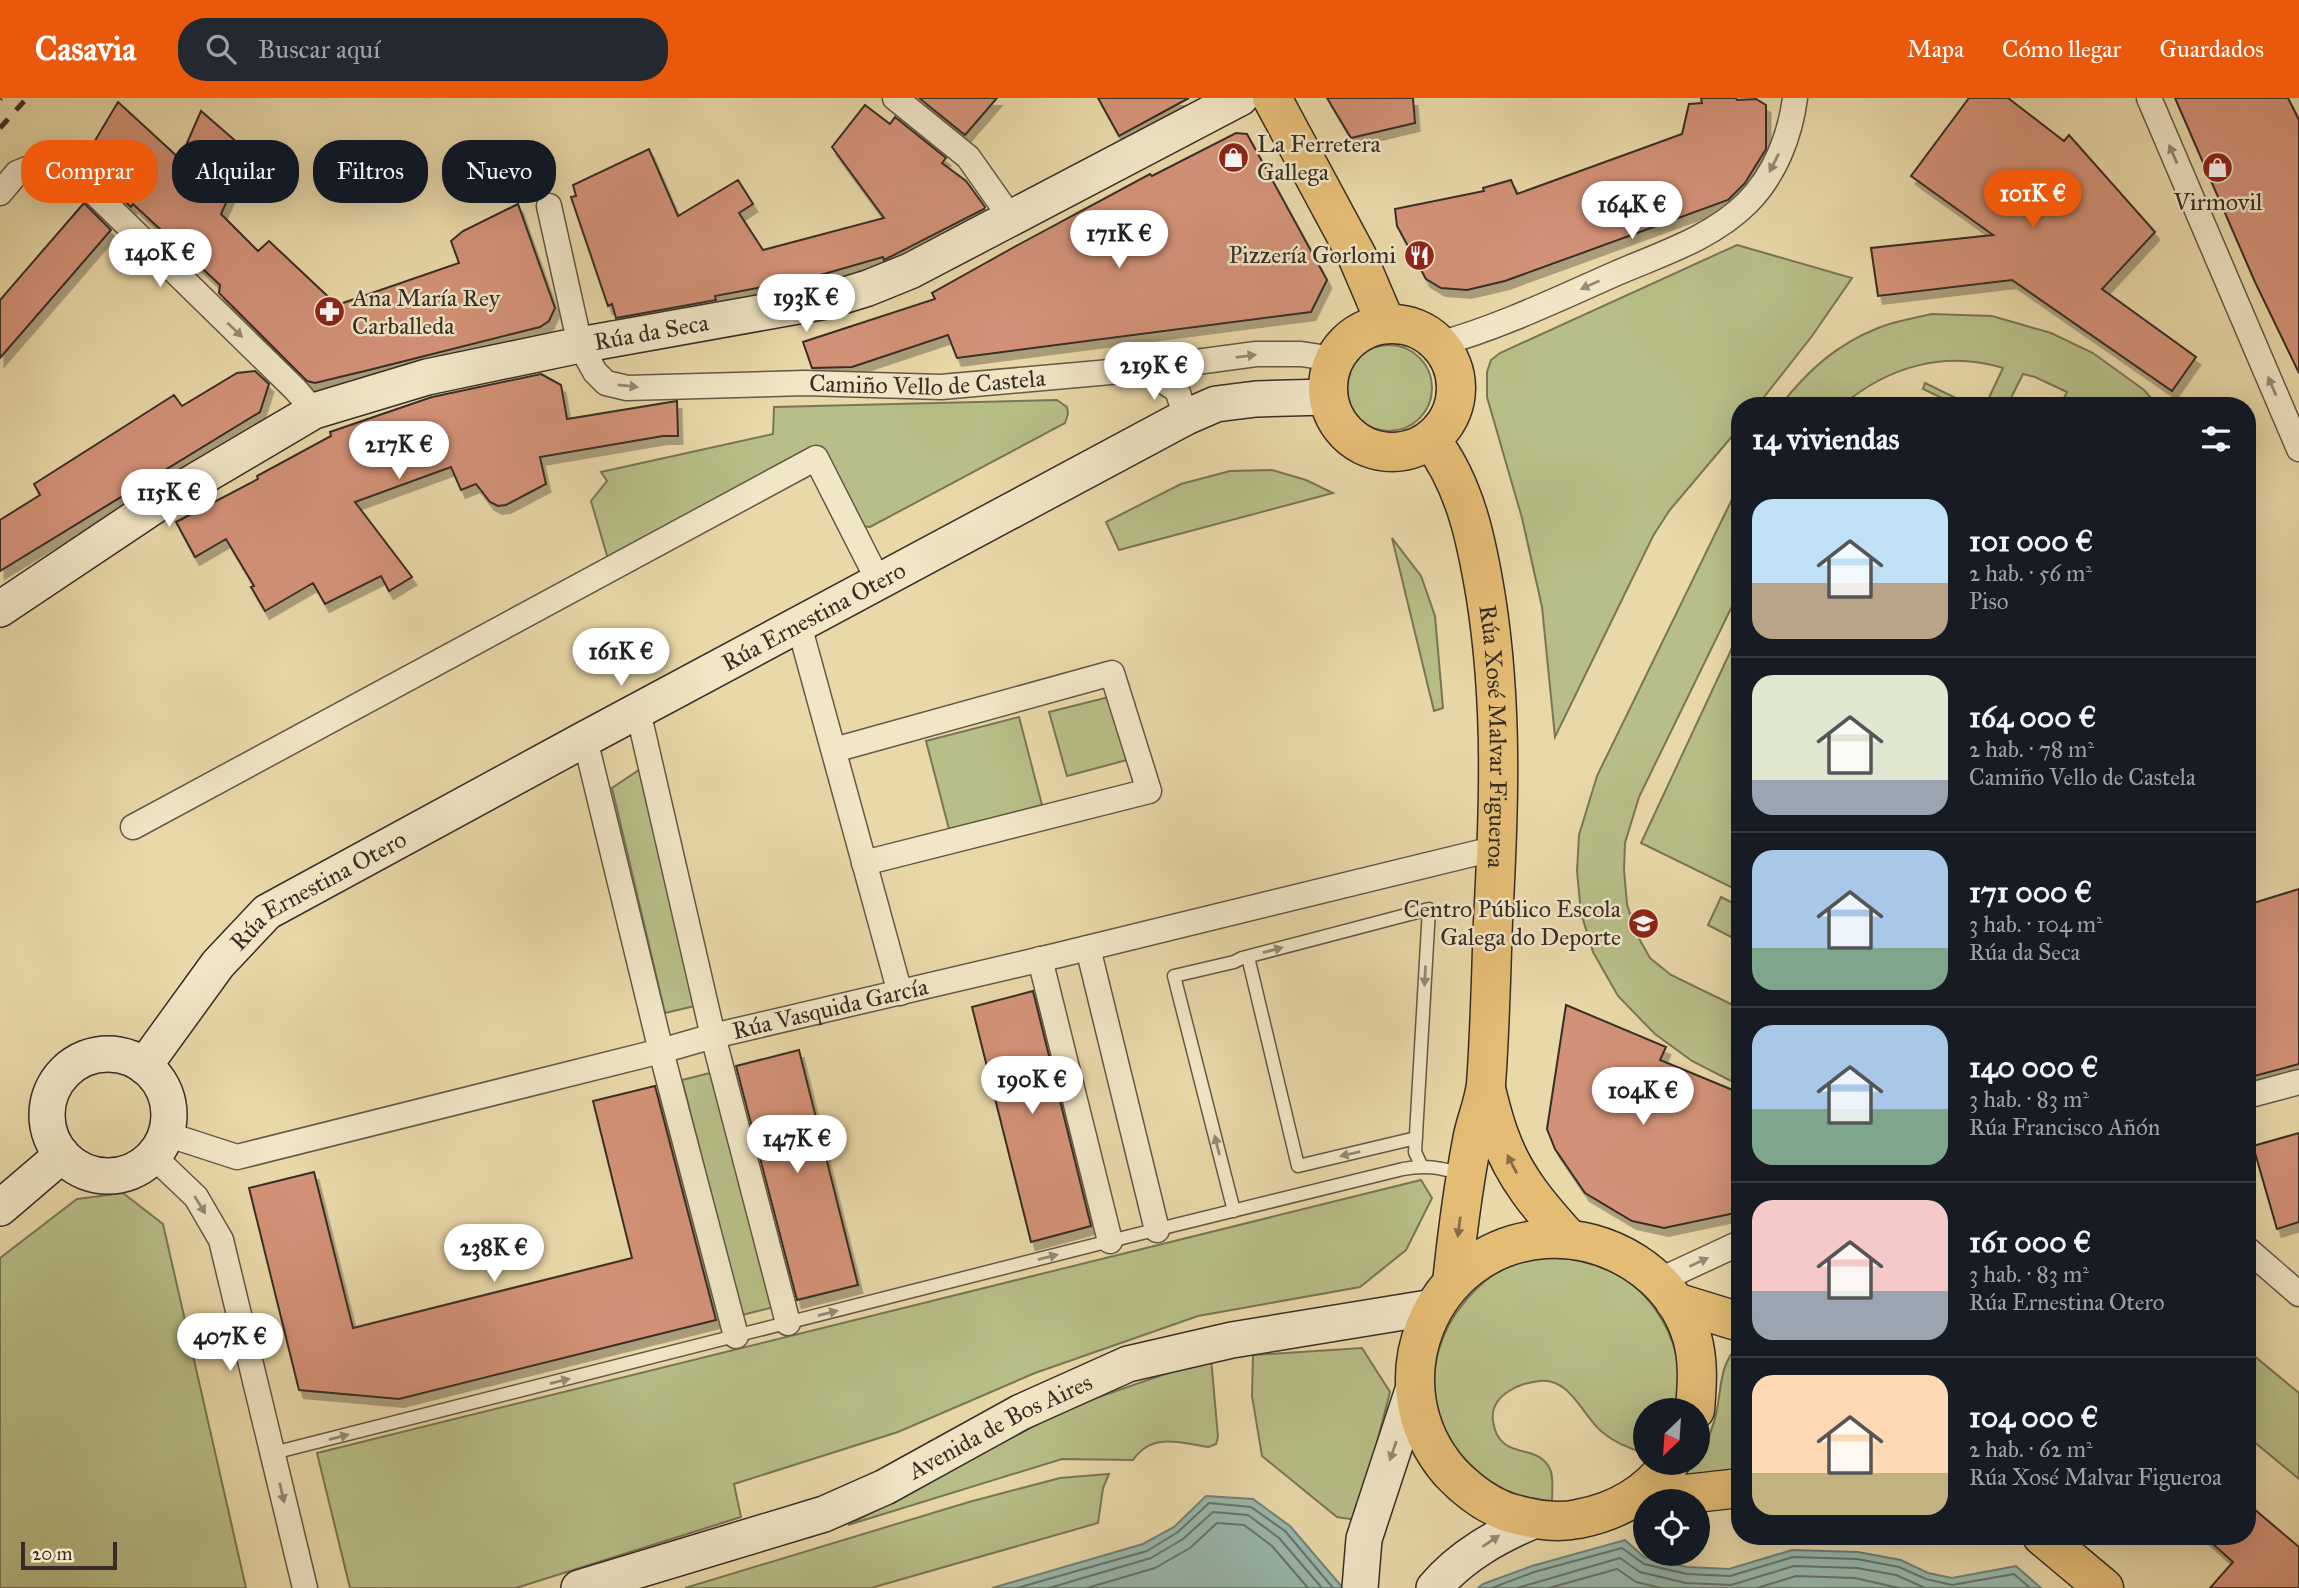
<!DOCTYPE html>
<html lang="es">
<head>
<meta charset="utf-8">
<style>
	:root { --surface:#171b24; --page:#242831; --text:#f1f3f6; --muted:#9ea1a6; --line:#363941; --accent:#ea580c }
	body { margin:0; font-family:"IM FELL Great Primer",serif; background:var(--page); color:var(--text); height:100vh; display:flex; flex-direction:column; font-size:26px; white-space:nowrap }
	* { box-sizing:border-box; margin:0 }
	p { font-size:23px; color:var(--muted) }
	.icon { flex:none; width:38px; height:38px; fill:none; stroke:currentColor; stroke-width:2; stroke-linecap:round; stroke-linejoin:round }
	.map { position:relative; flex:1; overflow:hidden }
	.sheet { position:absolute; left:1731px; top:299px; width:525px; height:1148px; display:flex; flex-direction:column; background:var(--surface); border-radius:28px; box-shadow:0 7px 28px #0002 }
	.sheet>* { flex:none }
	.guide { position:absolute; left:21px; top:42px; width:665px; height:63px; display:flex; gap:14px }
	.needle { width:46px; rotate:205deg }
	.fabs { position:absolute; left:1633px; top:1300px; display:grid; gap:14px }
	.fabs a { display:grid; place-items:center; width:77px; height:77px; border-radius:50%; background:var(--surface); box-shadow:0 7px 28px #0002; font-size:35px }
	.scale { position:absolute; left:21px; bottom:18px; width:96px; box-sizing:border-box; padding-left:7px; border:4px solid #382d26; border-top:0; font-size:19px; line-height:24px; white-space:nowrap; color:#382d26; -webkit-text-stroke:5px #f1e6c6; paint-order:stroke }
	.price { position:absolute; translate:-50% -60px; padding:0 16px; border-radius:24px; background:#fff; color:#222; font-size:23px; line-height:46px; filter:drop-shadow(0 2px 4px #0008) }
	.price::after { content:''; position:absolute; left:50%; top:42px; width:21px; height:16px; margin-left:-10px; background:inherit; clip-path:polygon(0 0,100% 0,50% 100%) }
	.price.active { background:var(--accent); color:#fff }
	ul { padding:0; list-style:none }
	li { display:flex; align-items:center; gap:21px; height:175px; padding:0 21px }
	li+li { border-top:2px solid var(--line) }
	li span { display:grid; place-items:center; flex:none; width:196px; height:140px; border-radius:21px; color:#555 }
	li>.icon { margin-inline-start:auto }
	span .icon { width:84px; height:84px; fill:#fffc; stroke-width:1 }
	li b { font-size:30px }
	h2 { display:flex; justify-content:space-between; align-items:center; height:84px; padding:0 21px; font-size:30px }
	.pill { padding:0 24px; border-radius:28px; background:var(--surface); box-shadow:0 7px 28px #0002; font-size:24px; line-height:63px }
	.pill.active { background:var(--accent); color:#fff }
	header { display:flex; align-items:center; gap:42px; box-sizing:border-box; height:98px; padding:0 35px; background:var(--accent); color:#fff }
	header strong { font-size:33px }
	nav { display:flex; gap:38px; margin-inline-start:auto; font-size:24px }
	.search { width:490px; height:63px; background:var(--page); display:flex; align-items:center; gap:18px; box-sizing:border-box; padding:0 24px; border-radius:28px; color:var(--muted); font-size:26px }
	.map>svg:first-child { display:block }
	.green { fill:#b8be87; stroke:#787656; stroke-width:2 }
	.water { fill:#98b9ae; stroke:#728178; stroke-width:2 }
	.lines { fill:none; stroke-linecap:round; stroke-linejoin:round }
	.shore { stroke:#68736a; stroke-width:2 }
	.building { fill:#d39277; stroke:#382d26; stroke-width:2; filter:url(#shadow) }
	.lane-casing { stroke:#645846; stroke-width:15 }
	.street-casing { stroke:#645846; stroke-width:27 }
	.secondary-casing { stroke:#382d26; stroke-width:38 }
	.primary-casing { stroke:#382d26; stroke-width:41 }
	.lane { stroke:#f1e6c6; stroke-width:12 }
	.street { stroke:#f1e6c6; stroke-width:24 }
	.secondary { stroke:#f1e6c6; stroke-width:35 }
	.primary { stroke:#e4bc74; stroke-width:38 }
	.rail { stroke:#382d26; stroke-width:5; stroke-dasharray:12 12; stroke-linecap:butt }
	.oneway { fill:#948a76 }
	.oneway2 { fill:#856d49 }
	.labels { text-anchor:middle; stroke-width:5; stroke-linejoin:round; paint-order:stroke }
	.poi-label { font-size:24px; fill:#382d26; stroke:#f1e6c6; text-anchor:start }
	.street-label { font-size:24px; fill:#382d26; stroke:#f1e6c6 }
</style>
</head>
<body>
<header>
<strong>Casavia</strong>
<div class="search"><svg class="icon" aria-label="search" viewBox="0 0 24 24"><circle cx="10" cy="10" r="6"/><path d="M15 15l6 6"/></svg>Buscar aquí</div>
<nav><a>Mapa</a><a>Cómo llegar</a><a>Guardados</a></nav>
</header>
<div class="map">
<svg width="2299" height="1490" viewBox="0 0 2299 1490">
	<defs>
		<filter id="shadow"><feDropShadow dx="4.5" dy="8" stdDeviation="0" flood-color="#0004"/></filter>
	</defs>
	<rect width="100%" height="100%" fill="#e9d8a8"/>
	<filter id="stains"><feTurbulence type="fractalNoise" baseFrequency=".00286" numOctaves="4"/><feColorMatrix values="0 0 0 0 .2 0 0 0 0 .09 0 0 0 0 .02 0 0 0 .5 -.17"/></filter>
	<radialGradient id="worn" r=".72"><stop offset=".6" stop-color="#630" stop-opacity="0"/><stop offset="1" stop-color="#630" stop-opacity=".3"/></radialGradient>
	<path class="green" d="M1737,147L1852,180L1812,238L1757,308H1740L1739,330L1669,413L1653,438L1555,639L1542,509L1522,420L1487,299V274L1491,262L1500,255Z
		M1932,216L1992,218L2051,235L2093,255L2144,292L2158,308H2087L2083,306L2082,308H2060L2067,294L2035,279L2023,276L2007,308H1985L2003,270C1943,252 1888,269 1841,308H1780C1808,272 1836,247 1878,230C1895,223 1915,220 1932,216Z
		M1346 290a43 43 0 1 1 86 0a43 43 0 1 1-86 0Z
		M1925,285L1972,308H1959L1923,291Z
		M1057,302L1067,309L1068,316L1065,325L870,429L862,428L819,348L608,461L591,403L607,383L601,374L773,336L774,309Z
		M1272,372L1306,382L1333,395L1119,452L1106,424L1181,386L1230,373Z
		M1739,387V494L1639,699L1625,745L1624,772L1627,806L1636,835L1650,860L1671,877L1739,910V987L1692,963L1655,936L1618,898L1593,854L1581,815L1577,773L1579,737L1597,678Z
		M1392,440L1421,478L1435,518L1443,610L1434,613Z
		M1739,535V793L1641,745Z
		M1113,598L1127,662L1067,678L1049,614Z
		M1019,619L1042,707L949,731L926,643Z
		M639,672L695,908L665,915L612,690Z
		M1721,799L1739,808V843L1708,827Z
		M714,974L774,1209L742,1217L682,982Z
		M1421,1082L1432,1100L1406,1152L1360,1189L1198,1218L1035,1275L898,1334L734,1386L741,1419L516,1490H350L317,1355Z
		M123,1095L163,1126L246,1490H0V1160L77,1101Z
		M1560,1159C1578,1162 1598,1164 1613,1173C1661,1201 1690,1258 1676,1312H1645V1355C1630,1351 1614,1344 1602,1334C1582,1317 1570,1279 1539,1283C1527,1285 1520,1286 1509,1293C1498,1300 1491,1309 1493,1323C1499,1365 1537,1343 1550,1371C1554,1380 1552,1392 1552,1403C1536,1401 1520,1399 1505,1392C1430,1353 1411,1266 1466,1202C1479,1187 1494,1173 1513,1167C1528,1161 1544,1160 1560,1159Z
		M1739,1246V1374L1679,1383L1695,1365H1698C1698,1357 1703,1352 1706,1345C1710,1339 1711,1331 1714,1324C1723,1295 1716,1271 1739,1246Z
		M1362,1250L1390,1294L1357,1422L1337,1419L1262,1358L1252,1298L1253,1257Z
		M2247,1252L2299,1295V1381L2247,1338Z
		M1211,1260L1218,1339L1216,1346L1209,1349C1180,1345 1152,1334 1133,1362L1062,1361L848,1427L1053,1318L1096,1300Z
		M1109,1376L1103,1390L1098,1425L871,1490H685L969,1404L1060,1380Z"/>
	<path class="water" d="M1206,1398L1253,1401L1290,1428L1343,1490H992L1143,1446L1174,1429Z
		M1625,1442L1644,1459L1687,1469L1729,1471L1792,1452L1858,1454L1901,1462L1928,1475L1952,1480L2016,1468L2041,1490H1478L1483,1486L1532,1468Z"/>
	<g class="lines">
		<path class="shore" d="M1017,1490L1147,1453L1178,1434L1209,1405L1251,1409L1285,1433L1333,1490
			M1049,1490L1151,1460L1183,1441L1213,1414L1248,1417L1279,1440L1322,1490
			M1087,1490L1155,1470L1190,1450L1217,1425L1244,1427L1272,1448L1308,1490
			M1492,1490L1534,1474L1622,1450L1644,1466L1687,1476L1730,1478L1793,1459L1857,1461L1899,1469L1926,1481L1952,1487L2014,1476L2030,1490
			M1517,1490L1620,1460L1640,1474L1686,1485L1731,1487L1794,1468L1857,1470L1896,1477L1925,1490
			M1549,1490L1617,1471L1636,1484L1661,1490
			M1757,1490L1796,1478L1855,1480L1899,1490"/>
	</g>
	<path class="building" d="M919,0H997L965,37Z
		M1098,0H1189L1119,38Z
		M1327,0H1413L1415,25L1351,40Z
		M1701,0H1736L1737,2L1756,1L1766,7V51L1745,85L1728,102L1505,183L1467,192L1441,190L1426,181L1397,128L1395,111L1484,93L1483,90L1511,82L1517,96L1682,36L1689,6L1702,5Z
		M1969,0H2008L2064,43L2069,37L2155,134L2102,191L2196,259L2172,293L2012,182L1878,198L1871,150L1993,137L1911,78Z
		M2175,0H2288L2299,22V275L2255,184Z
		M118,4L180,61L201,13L239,46L233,58L243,68L221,116L258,153L269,143L337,207L459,165L451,143L463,133L518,106L555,210L549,223L540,229L369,272L315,285L307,283L219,195L220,187L133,106L131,109L103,83L105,80L84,61Z
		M865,7L890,26L895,19L946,60L942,65L966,83L985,109L984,111L884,162L883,159L810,180L715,198L716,202L616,220L612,206L608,208L571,99L576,98L573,87L649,51L678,118L738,82L753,106L739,115L763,152L884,120L832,49Z
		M1236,35L1247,36L1327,182L1311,214L957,260L948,237L852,269L812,270L803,244L935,201L932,195L1016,148L1150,76L1152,78Z
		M84,105L111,132L0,260V202Z
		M255,273L269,286L260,314L0,473V422L40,397L34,386L174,297L182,308L237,275Z
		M541,276L561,287L567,321L677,303L678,338H663L540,359L546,386L506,407L498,408L490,404L476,386L461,392L451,369L355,404L412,479L389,493L381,478L325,506L313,485L265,513L251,489L254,488L226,441L195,459L176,424L258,381L257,378L331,338L330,334L432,299Z
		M2299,791V966L2247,980V807Z
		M1033,893L1091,1128L1031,1144L972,909Z
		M1566,907L1666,949L1660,962L1740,995V1114L1664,1130L1632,1123L1585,1095L1555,1051L1547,1031Z
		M799,952L858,1187L797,1202L736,968Z
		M655,988L716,1222L399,1301L299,1292L249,1090L314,1074L353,1230L632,1160L593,1003Z
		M2299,1035V1124L2277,1131L2253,1048Z
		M2247,1405L2299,1449V1490H2210L2233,1464L2204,1438H2247Z"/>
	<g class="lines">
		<defs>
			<path id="lane" d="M1248,859L1298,1068L1416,1040
				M1234,1113L1174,878L1234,864L1242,860L1429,811L1415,1054L1421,1067
				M273,1355L1110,1143L1403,1071C1424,1067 1440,1069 1461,1076"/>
			<g id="street">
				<path d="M895,0L968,59L1011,120"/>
				<path d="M2149,0L2299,351"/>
				<path d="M0,95L17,75L47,63L70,71L295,291L314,313"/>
				<path id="s1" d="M549,108L580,247L595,274L606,285L627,290L805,285L941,289L1144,271L1256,256H1301L1334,261"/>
				<path d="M1439,246C1500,229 1558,201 1617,175C1661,156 1712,140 1747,105C1775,77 1790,38 1795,0"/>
				<path d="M1144,271L1177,292L1186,319"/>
				<path d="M799,527L900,895"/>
				<path d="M638,613L713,938L788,1225"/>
				<path d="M585,641L661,953L736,1238"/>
				<path d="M834,652L1112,575L1149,693L864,765"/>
				<path d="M133,729L816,360L879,484"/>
				<path d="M1088,850L1157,1132"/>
				<path d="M1040,861L1110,1143"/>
				<path d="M2247,998L2299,984"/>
				<path id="s2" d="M166,1036L237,1059L661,953L713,938L1059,857L1497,750"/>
				<path d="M153,1058L196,1099L221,1142L305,1490"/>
				<path d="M2247,1151L2299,1196"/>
				<path d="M1658,1183L1740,1145"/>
			</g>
			<g id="secondary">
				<path id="s3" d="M0,511L163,402L314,313L427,279L580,247L826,203L868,190L910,173L1240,0"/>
				<circle cx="108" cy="1017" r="61"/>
				<path id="s4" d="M144,968L218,866L267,814L585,641L1186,319L1216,306L1256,301L1327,299"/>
				<path d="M0,1110L62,1057"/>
				<path id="s5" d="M579,1490L824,1416L885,1389L1021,1314L1128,1266L1232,1242L1434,1209"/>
				<path d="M1360,1490L1364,1441L1414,1289"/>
				<path d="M1434,1490C1461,1458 1497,1438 1535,1422"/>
			</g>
			<g id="primary">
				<path d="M1272,0L1357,158L1386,226"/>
				<circle cx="1392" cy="290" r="64"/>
				<path id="s6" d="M1431,342C1466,388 1477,445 1486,500C1503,608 1499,714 1493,823C1491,877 1490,932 1486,986C1484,1006 1475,1024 1472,1043C1463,1090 1457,1137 1452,1185"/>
				<path d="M1486,991C1490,1007 1494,1024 1500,1039C1514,1079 1540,1109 1568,1140"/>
				<path d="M1675,1204L1740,1224"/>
				<path d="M1670,1365C1648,1396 1615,1414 1578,1421C1555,1426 1533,1421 1510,1415C1486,1407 1467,1392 1450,1374C1374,1287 1429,1149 1545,1141C1608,1137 1673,1176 1692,1239C1699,1264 1697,1287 1695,1312"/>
				<path d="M1632,1402L1740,1390"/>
				<path d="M2042,1438L2104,1490"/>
			</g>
		</defs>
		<use href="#lane" class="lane-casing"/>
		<use href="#street" class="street-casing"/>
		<use href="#secondary" class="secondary-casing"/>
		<use href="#primary" class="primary-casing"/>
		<use href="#lane" class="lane"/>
		<use href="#street" class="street"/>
		<use href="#secondary" class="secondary"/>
		<use href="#primary" class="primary"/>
		<path class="rail" d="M0,1L1,0
			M0,30L27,0"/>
	</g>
	<defs><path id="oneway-solid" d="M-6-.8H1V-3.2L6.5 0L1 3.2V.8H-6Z" transform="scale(1.75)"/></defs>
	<g class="oneway">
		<use href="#oneway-solid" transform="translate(2173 56) rotate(-113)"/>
		<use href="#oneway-solid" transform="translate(1774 65) rotate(117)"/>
		<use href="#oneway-solid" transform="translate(1590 187) rotate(156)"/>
		<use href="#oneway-solid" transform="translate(235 232) rotate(44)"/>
		<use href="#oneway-solid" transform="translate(1246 258) rotate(-7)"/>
		<use href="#oneway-solid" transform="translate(628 288) rotate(6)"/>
		<use href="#oneway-solid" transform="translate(2272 288) rotate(-113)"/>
		<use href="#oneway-solid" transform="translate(1273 852) rotate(-15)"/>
		<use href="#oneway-solid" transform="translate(1425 878) rotate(93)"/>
		<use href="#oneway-solid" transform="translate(1217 1047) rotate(-104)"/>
		<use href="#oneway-solid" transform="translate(1350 1056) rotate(167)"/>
		<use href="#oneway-solid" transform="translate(200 1107) rotate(58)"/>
		<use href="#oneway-solid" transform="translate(1048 1159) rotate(-14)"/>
		<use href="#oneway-solid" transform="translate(1699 1164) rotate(-25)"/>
		<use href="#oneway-solid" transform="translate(828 1215) rotate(-14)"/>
		<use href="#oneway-solid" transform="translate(560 1283) rotate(-14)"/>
		<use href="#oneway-solid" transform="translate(339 1339) rotate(-14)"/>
		<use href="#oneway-solid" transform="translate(1393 1353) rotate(109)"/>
		<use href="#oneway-solid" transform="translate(282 1395) rotate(77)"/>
		<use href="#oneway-solid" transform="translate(1491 1443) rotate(-34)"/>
	</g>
	<g class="oneway2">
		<use href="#oneway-solid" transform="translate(1512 1066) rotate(-117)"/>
		<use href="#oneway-solid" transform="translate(1459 1129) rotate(97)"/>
	</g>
	<defs>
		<symbol id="shop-disc" viewBox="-11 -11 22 22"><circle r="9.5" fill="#8f2418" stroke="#f1e6c6"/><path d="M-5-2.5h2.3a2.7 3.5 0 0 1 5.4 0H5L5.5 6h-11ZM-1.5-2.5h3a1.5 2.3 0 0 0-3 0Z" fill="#fff"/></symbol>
		<symbol id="restaurant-disc" viewBox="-11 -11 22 22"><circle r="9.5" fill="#8f2418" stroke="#f1e6c6"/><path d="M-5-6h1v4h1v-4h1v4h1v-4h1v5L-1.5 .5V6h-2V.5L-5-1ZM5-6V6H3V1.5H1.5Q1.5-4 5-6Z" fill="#fff"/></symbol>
		<symbol id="pharmacy-disc" viewBox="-11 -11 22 22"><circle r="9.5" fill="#8f2418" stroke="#f1e6c6"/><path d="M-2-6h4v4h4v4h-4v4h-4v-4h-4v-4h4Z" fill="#fff"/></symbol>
		<symbol id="school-disc" viewBox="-11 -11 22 22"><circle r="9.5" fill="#8f2418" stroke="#f1e6c6"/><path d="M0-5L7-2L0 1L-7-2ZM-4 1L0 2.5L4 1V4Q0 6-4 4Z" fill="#fff"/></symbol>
	</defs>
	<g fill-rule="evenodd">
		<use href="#shop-disc" x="1216" y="42" width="35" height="35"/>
		<use href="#shop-disc" x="2200" y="52" width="35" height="35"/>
		<use href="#restaurant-disc" x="1402" y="140" width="35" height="35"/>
		<use href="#pharmacy-disc" x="312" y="196" width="35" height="35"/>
		<use href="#school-disc" x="1626" y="808" width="35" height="35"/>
	</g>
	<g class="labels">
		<g class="poi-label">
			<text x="1257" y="54">La Ferretera<tspan x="1257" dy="28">Gallega</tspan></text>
			<text x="2218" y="112" text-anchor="middle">Virmovil</text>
			<text x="1396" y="165" text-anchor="end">Pizzería Gorlomi</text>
			<text x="352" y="208">Ana María Rey<tspan x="352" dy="28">Carballeda</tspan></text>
			<text x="1621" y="819" text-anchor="end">Centro Público Escola<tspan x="1621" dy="28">Galega do Deporte</tspan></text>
		</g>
		<g class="street-label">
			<text dy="8" stroke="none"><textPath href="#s3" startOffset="718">Rúa da Seca</textPath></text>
			<text dy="8" stroke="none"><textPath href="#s1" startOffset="511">Camiño Vello de Castela</textPath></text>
			<text dy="8" stroke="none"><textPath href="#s4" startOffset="819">Rúa Ernestina Otero</textPath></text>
			<text dy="8" stroke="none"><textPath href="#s6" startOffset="308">Rúa Xosé Malvar Figueroa</textPath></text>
			<text dy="8" stroke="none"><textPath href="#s4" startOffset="252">Rúa Ernestina Otero</textPath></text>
			<text dy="8" stroke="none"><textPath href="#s2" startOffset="686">Rúa Vasquida García</textPath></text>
			<text dy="8" stroke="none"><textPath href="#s5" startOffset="453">Avenida de Bos Aires</textPath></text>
		</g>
	</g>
	<rect width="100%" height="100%" filter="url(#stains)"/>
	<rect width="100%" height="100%" fill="url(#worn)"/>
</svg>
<div class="fabs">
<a><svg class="needle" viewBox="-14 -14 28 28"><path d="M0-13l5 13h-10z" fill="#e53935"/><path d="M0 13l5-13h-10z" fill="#9ea1a6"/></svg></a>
<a><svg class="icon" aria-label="locate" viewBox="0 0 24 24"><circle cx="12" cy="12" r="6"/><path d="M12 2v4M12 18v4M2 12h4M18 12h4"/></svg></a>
</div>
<div class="scale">20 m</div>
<b class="price active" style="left:2033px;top:132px">101K €</b>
<b class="price" style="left:1632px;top:143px">164K €</b>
<b class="price" style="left:1119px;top:172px">171K €</b>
<b class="price" style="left:160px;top:191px">140K €</b>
<b class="price" style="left:806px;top:236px">193K €</b>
<b class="price" style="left:1154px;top:304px">219K €</b>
<b class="price" style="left:399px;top:383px">217K €</b>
<b class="price" style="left:169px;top:431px">115K €</b>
<b class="price" style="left:621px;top:590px">161K €</b>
<b class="price" style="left:1032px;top:1018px">190K €</b>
<b class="price" style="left:1643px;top:1029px">104K €</b>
<b class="price" style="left:797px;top:1077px">147K €</b>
<b class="price" style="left:494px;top:1186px">238K €</b>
<b class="price" style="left:230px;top:1275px">407K €</b>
<div class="guide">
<a class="pill active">Comprar</a>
<a class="pill">Alquilar</a>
<a class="pill">Filtros</a>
<a class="pill">Nuevo</a>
</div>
<section class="sheet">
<h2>14 viviendas<svg class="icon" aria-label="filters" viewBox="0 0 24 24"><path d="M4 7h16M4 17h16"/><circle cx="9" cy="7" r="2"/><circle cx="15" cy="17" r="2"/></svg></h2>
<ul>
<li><span style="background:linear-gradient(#bfe0f5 60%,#b9a48a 0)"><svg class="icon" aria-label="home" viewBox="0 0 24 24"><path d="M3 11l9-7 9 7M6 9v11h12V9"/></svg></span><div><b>101 000 €</b><p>2 hab. · 56 m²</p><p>Piso</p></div></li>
<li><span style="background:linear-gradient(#dfe7d0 75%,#9aa5b1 0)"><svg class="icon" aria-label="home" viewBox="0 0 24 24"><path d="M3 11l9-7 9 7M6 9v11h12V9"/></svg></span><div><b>164 000 €</b><p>2 hab. · 78 m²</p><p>Camiño Vello de Castela</p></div></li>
<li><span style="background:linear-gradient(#a9c7e8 70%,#7fa58c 0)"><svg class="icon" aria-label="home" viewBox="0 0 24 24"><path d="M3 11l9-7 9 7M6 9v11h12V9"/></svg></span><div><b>171 000 €</b><p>3 hab. · 104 m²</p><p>Rúa da Seca</p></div></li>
<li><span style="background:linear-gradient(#a9c7e8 60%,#7fa58c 0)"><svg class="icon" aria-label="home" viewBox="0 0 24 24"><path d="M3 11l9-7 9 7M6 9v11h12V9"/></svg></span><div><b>140 000 €</b><p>3 hab. · 83 m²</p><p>Rúa Francisco Añón</p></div></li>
<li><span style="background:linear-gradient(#f6c9c9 65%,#9aa5b1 0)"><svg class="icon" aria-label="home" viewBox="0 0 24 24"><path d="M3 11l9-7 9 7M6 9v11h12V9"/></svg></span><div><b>161 000 €</b><p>3 hab. · 83 m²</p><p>Rúa Ernestina Otero</p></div></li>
<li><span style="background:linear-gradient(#ffd9b3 70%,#c2b280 0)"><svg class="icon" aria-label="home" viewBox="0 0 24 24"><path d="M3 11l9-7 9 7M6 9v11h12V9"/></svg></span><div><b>104 000 €</b><p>2 hab. · 62 m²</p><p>Rúa Xosé Malvar Figueroa</p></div></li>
</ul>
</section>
</div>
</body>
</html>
